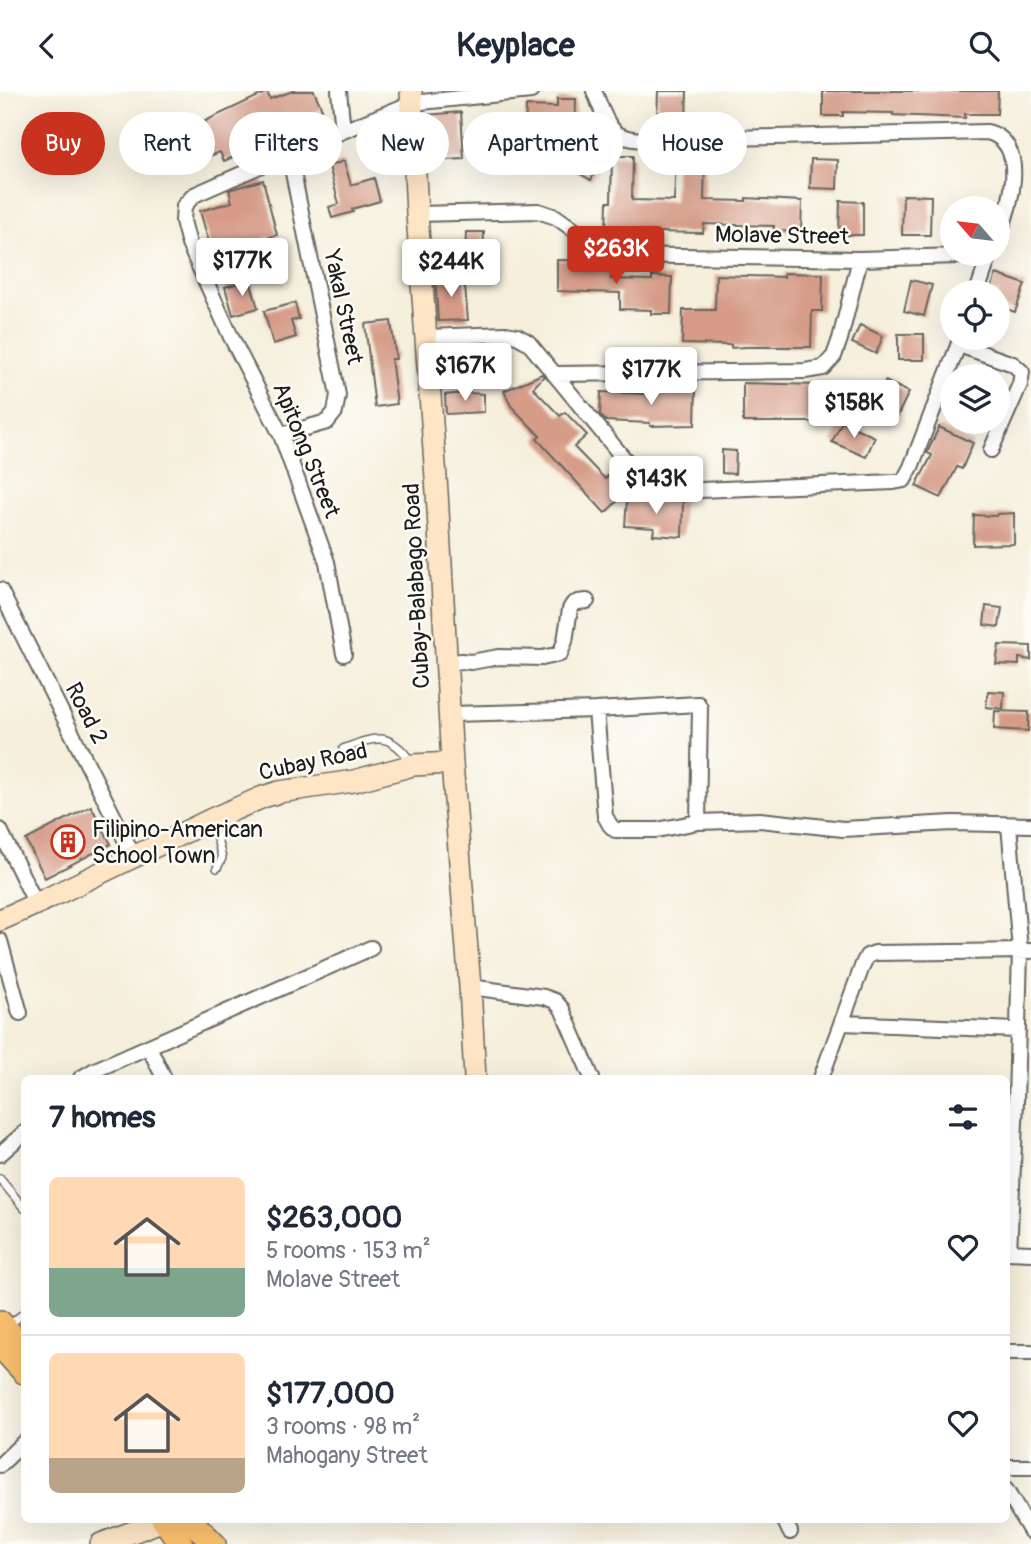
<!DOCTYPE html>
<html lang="en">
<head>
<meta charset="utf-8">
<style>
	:root { --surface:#fff; --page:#f2f2f3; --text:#1f2937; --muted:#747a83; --line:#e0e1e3; --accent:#c8321e }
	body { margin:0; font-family:Pangolin,sans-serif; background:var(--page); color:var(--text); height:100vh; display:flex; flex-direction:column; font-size:26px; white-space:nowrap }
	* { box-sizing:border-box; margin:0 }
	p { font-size:23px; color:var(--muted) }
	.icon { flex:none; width:38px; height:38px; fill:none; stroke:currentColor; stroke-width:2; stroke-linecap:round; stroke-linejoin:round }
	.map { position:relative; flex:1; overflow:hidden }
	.side { position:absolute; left:21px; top:984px; width:989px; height:448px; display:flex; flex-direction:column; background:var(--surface); border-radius:10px; box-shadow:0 7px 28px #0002 }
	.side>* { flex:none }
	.top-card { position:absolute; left:21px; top:21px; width:990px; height:63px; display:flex; gap:14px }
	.needle { width:46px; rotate:298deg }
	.buttons { position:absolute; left:940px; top:105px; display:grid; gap:14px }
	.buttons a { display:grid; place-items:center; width:70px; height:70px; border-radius:50%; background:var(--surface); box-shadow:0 7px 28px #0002; font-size:35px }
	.price { position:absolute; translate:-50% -60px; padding:0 16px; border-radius:7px; background:#fff; color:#222; font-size:23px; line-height:46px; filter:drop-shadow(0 2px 4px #0008) }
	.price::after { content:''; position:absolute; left:50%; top:42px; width:21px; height:16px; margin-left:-10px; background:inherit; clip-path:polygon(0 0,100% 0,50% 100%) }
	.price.current { background:var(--accent); color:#fff }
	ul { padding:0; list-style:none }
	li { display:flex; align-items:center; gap:21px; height:175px; padding:0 28px }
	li+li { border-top:2px solid var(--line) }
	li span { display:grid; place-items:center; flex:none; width:196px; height:140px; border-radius:10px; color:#555 }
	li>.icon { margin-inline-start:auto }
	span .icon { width:84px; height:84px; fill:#fffc; stroke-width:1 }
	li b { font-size:30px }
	h2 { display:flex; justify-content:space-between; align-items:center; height:84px; padding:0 28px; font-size:30px }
	.chip { padding:0 24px; border-radius:32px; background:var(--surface); box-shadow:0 7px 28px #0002; font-size:24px; line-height:63px }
	.chip.current { background:var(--accent); color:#fff }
	header { display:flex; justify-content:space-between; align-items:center; height:91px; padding:0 28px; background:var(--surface); font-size:32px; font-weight:800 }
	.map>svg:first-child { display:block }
	.building { fill:#d69c88 }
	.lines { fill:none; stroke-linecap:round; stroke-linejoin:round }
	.lane-casing { stroke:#68665f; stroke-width:10 }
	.street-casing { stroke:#68665f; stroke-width:18 }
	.secondary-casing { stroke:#68665f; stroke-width:24 }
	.primary-casing { stroke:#68665f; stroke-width:26 }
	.lane { stroke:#fff; stroke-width:7 }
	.street { stroke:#fff; stroke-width:14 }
	.secondary { stroke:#fde5c5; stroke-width:21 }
	.primary { stroke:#f9bf6d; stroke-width:23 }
	.labels { text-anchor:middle; stroke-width:5; stroke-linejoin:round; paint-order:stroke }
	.street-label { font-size:23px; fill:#1c1c1c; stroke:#fdfcf7 }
	.poi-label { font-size:23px; fill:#1c1c1c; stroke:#fdfcf7; text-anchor:start }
</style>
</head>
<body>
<header><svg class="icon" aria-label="back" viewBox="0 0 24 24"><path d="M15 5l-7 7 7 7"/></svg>Keyplace<svg class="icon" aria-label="search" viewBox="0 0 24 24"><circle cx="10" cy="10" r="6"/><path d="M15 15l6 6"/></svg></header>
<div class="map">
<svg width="1031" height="1453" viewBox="0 0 1031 1453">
	<rect width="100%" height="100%" fill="#fdfcf7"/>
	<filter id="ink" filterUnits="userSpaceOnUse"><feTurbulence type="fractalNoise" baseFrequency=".0143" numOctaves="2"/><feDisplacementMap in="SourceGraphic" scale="14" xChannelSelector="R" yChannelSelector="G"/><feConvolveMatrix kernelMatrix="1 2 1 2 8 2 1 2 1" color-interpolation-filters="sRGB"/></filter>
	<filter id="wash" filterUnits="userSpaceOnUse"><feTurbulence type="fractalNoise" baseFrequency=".00686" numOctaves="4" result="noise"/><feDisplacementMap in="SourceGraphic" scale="28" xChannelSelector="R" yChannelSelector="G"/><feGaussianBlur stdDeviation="1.57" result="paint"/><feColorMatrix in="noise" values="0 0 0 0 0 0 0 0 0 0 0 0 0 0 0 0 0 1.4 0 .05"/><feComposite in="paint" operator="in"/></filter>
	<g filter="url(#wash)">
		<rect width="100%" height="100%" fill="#f5efdc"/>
		<g id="blocks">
			<path class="building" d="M293,0H314L322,18L283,37L254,57L224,70L220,61L186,74L174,44L206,31L205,30L267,1L270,8Z
				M658,0H687L686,31L657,30Z
				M823,0H998L997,23H965V27L893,24V22L843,21V25H823Z
				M557,8H576L575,42L607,59L591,89L570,77L580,57L546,56V45H525L526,15L557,16Z
				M461,21L464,68L429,70L426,24Z
				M612,65H633L632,109L674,110L676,69H705L704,109L746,110V107L802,110L801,141L774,140V135L704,133L703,142L606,140L607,111H611Z
				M811,68L838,69L837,98L810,97Z
				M344,70L351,94L374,87L380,110L352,118L353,121L332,127L329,116L339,113L329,75Z
				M263,89L277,144L224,159L226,165L207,170L202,157L210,155L200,120L232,111L229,99Z
				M903,104L931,105L930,144H902Z
				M840,110L863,111V144H839Z
				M466,141H484L483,171L465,170Z
				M557,169L609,170L611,171V188L652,189V185L672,186L671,223H651V219L620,218V202L557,200Z
				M784,182L823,183L822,220H812L811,256H746L731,257V254L682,253L683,219H715L716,184L784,186Z
				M443,183V187L464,185L468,229L438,230L435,184Z
				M996,183L1025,193L1015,221L998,215V201H990Z
				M250,189L258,217L233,224L225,196Z
				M911,189L932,194L924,225L904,220Z
				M295,212L299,228L291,230L296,246L273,253L264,220Z
				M391,230L396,268H391L397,313L375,316L365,233Z
				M860,234L883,245L876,263L852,252Z
				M898,243H924V269H898Z
				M542,283L544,285L533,297L560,325L565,321L587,344L574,356L605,388L608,385L625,403L605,422L537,348L540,345L511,315L504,300Z
				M885,290L909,301L897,326L874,314Z
				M743,292L819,294L820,331H743Z
				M651,296L696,297L695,334L650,335V332L606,330L600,324L601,301L650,303Z
				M466,302L484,303V321L446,323L445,304Z
				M842,331L875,346L866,366L832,351Z
				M939,336L973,352L962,378L957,376L941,407L916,395L932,364L927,362Z
				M722,359L736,360L735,383L722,382Z
				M627,408L655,410V408L683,410L682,446L653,444L654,437L625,435Z
				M1014,422V453L973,454L974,424L997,425V423Z
				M986,515L1002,517L999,536L984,534Z
				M999,554L1031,555V569L1019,567V574L996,573Z
				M988,600L1004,601L1003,618L986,616Z
				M995,620L1029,621L1028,640L994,638Z
				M91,715L111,753L45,787L26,749Z"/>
		</g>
	</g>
	<g filter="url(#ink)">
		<use href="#blocks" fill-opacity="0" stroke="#68665f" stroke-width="2"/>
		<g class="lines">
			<defs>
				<path id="lane" d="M343,658C374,646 389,639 411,671
					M213,732L222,767L217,777
					M0,1088L24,1117
					M9,1234L24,1222"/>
				<path id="street" d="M339,0L343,40
					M594,0C600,13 604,31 615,41C622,47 633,48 642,49L987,41C1030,51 1010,118 998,146
					M417,123L538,120L556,126L594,153L620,164L860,168L990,164
					M977,201L990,163
					M427,246L506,243L517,245L528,251L635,381L656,399L676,400L894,391L904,389L911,376L961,247
					M959,254L1013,273L1022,281L1020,293L991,359
					M555,283L805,280L823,277L834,265L840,248L860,168
					M281,344L327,331L335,321L338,304L289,62
					M0,499L134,766
					M344,563L327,471L281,344L231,246L189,153L183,130L184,115L194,104L289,62L412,12L531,0
					M445,573L461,570L471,571L499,566L542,567L560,563L565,550L570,518L573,513L578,511L587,510
					M596,619L605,725L610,734L615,739H657L698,731L760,729L843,738L953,732L1031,734
					M450,623L596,619L698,613L700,617L698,731
					M1009,734L1020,859L1016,1010L1009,1161
					M0,739L36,813
					M0,850L20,922
					M470,896L544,906L555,910L562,918L592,987
					M842,932L1017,939
					M149,956L164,987
					M81,987L93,980L371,857
					M821,987L863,873L867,865L875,862L1031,860
					M0,1063L24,1042
					M1006,1161L1031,1162
					M1006,1261H1031
					M0,1374L24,1351
					M1006,1376H1031
					M1006,1399L1031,1441
					M784,1428L790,1441"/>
				<path id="secondary" d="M411,0L417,123L437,401L452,672L470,896L475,987
					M0,829L36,813L212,728L263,706L279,701L354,690L413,674L452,672
					M101,1453L164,1429"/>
				<path id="primary" d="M0,1231L24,1257
					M0,1255L24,1281
					M163,1428L181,1453
					M189,1428L214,1453"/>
			</defs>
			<use href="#lane" class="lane-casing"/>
			<use href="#street" class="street-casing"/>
			<use href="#secondary" class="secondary-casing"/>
			<use href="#primary" class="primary-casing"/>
			<use href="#lane" class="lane"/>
			<use href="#street" class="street"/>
			<use href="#secondary" class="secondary"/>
			<use href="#primary" class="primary"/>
		</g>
	</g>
	<defs>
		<symbol id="building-ring" viewBox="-11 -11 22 22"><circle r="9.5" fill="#fdfcf7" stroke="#c8321e" stroke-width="1.5"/><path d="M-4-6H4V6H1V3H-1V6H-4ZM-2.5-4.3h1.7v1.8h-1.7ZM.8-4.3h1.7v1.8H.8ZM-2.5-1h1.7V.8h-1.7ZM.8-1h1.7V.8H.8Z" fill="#c8321e"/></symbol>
	</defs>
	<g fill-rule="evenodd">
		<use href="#building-ring" x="49" y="732" width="38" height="38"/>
	</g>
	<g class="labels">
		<g class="street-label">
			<text transform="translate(782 144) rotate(1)" y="8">Molave Street</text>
			<text transform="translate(344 216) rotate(78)" y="8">Yakal Street</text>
			<text transform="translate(307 359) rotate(68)" y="8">Apitong Street</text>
			<text transform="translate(416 495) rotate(-93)" y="8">Cubay-Balabago Road</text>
			<text transform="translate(87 622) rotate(63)" y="8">Road 2</text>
			<text transform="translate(313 670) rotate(-12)" y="8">Cubay Road</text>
		</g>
		<g class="poi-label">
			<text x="92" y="746">Filipino-American<tspan x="92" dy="26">School Town</tspan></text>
		</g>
	</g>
</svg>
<div class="buttons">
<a><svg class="needle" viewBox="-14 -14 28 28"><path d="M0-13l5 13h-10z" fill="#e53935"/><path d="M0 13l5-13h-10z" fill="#747a83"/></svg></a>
<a><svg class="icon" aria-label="locate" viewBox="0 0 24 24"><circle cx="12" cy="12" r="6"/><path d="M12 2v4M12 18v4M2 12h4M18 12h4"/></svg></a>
<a><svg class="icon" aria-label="layers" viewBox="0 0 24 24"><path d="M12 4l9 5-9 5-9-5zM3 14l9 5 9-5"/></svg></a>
</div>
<b class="price current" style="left:616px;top:195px">$263K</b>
<b class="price" style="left:242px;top:207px">$177K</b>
<b class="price" style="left:451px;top:208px">$244K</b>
<b class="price" style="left:465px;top:312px">$167K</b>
<b class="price" style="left:651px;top:316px">$177K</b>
<b class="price" style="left:854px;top:349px">$158K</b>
<b class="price" style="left:656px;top:425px">$143K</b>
<div class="top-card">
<a class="chip current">Buy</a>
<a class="chip">Rent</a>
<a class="chip">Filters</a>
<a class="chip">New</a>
<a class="chip">Apartment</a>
<a class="chip">House</a>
</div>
<section class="side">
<h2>7 homes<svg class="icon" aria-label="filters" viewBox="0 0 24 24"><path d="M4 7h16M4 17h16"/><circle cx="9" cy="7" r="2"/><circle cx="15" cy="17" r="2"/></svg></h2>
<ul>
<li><span style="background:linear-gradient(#ffd9b3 65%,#7fa58c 0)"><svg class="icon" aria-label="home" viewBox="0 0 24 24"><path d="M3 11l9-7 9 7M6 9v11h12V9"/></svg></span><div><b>$263,000</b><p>5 rooms · 153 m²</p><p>Molave Street</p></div><svg class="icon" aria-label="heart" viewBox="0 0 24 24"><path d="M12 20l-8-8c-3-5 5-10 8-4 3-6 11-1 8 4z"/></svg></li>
<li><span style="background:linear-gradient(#ffd9b3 75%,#b9a48a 0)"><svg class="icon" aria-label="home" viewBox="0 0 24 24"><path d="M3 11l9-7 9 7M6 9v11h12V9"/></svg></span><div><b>$177,000</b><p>3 rooms · 98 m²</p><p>Mahogany Street</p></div><svg class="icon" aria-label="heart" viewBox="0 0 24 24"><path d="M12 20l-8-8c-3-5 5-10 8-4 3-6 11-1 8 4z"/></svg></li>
</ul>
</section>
</div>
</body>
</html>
